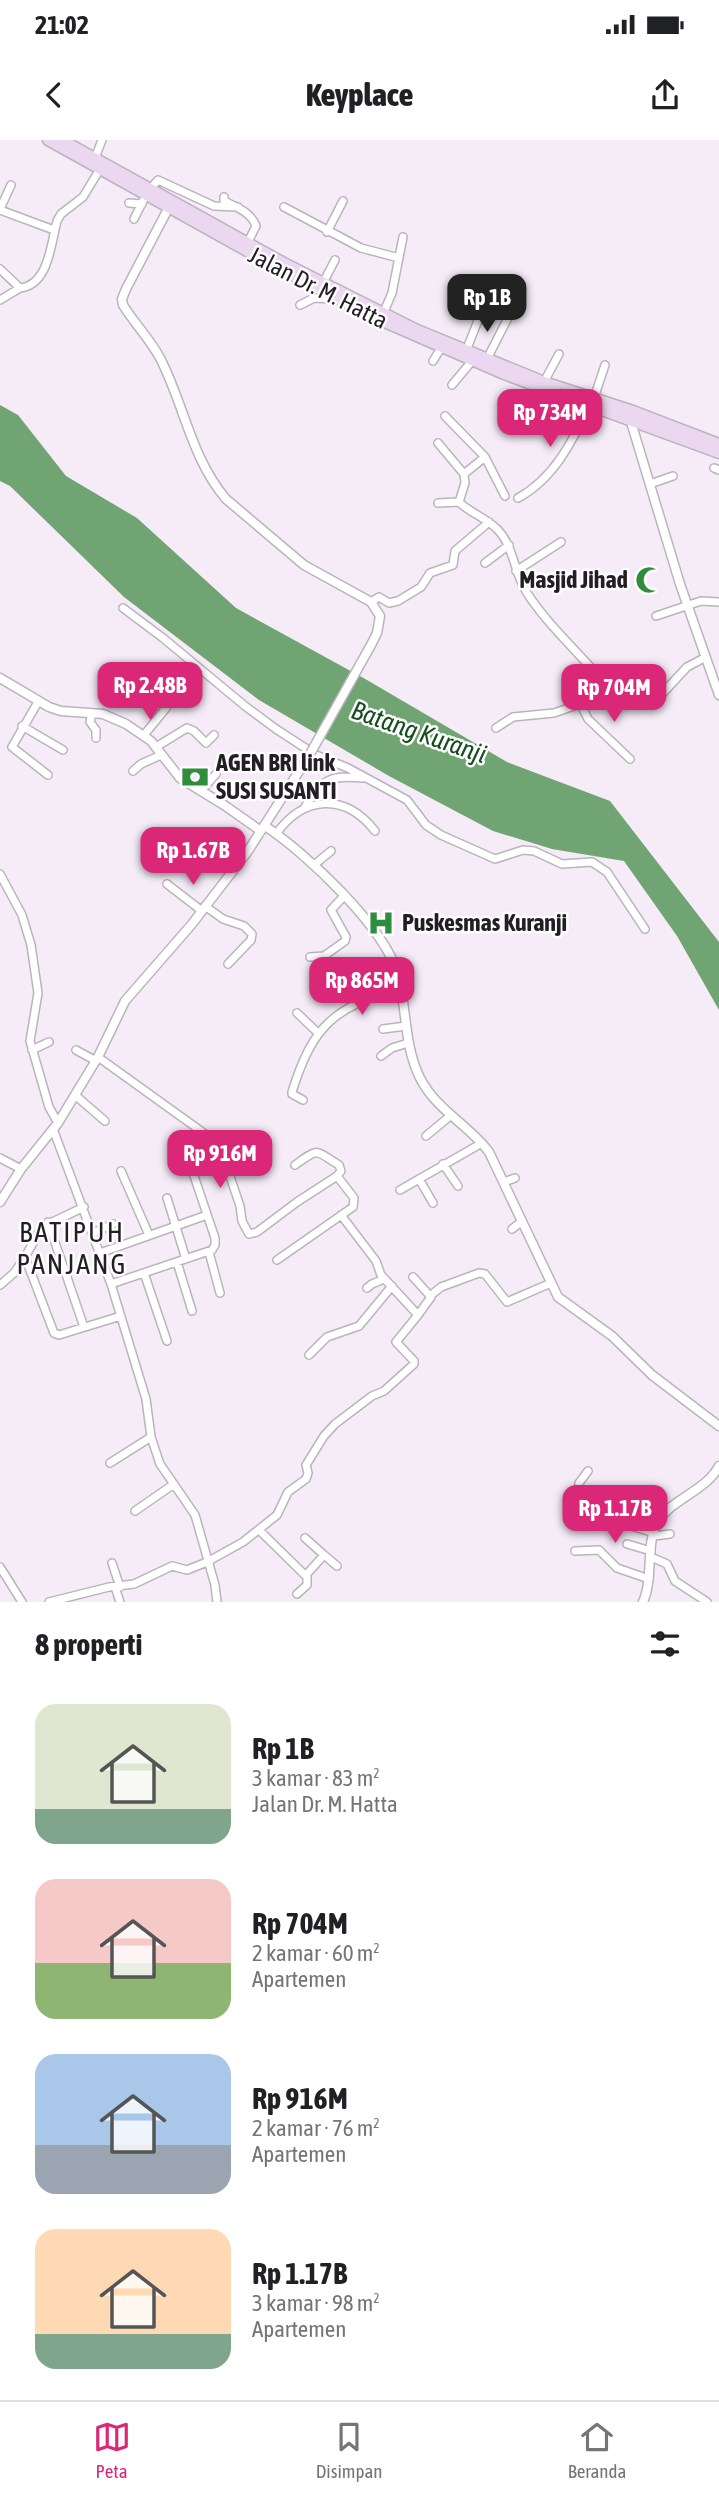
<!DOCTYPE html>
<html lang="id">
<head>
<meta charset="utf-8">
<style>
	:root { --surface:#fff; --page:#f6f6f6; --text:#202124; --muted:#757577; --line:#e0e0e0; --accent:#db2777 }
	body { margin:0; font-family:"Asap Condensed",sans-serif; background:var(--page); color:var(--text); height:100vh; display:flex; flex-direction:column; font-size:26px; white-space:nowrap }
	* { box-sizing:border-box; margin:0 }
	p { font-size:23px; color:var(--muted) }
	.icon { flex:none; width:38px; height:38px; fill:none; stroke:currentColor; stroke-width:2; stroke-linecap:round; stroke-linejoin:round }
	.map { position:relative; height:1462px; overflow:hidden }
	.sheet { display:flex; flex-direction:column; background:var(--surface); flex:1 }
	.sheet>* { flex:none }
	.price { position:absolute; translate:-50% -60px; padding:0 16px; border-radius:14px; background:var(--accent); color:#fff; font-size:23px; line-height:46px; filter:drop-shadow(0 2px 4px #0008) }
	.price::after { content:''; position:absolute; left:50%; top:42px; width:21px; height:16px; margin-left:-10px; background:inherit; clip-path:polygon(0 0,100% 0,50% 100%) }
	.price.on { background:#222; color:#fff }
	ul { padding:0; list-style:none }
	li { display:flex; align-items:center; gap:21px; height:175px; padding:0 35px }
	li span { display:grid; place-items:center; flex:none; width:196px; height:140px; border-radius:21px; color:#555 }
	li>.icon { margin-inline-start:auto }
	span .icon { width:84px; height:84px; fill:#fffc; stroke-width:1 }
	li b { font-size:30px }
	h2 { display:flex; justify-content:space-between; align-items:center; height:84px; padding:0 35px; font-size:30px }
	.status { display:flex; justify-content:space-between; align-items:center; height:49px; padding:0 35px; background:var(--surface); direction:ltr }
	.status svg { height:19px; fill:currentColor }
	header { display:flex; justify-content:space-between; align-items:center; height:91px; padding:0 35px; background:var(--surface); font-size:32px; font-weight:800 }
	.menu { display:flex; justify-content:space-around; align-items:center; height:98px; border-top:2px solid var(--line); background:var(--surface); font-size:19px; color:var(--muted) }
	.menu a { display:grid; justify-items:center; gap:4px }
	.menu .on { color:var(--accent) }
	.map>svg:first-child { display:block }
	.water { fill:#70a473 }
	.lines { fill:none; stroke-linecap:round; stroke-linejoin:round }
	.minor-casing { stroke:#bbb3bd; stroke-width:10 }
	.tertiary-casing { stroke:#bbb3bd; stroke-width:11 }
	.secondary-casing { stroke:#bbb3bd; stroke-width:13 }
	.minor { stroke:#fff; stroke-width:7 }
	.tertiary { stroke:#fff; stroke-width:8 }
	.secondary { stroke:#ebd8f0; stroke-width:10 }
	.tertiary-bridge-casing { stroke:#bbb3bd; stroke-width:11; stroke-linecap:butt }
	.tertiary-bridge { stroke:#fff; stroke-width:8 }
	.labels { text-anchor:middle; stroke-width:5; stroke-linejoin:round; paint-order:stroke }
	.street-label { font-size:24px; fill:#221f23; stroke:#fefcfe }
	.poi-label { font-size:24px; font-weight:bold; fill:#221f23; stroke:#fefcfe; text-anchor:start }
	.water-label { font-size:26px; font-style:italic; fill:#154d1e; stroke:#fefcfe }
	.quarter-label { font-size:28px; letter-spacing:2px; fill:#221f23; stroke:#fefcfe }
</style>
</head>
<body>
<div class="status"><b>21:02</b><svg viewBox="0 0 49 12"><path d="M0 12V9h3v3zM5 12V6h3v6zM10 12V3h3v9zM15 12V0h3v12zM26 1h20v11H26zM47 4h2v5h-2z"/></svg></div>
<header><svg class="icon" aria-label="back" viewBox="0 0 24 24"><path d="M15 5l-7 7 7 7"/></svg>Keyplace<svg class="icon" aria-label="share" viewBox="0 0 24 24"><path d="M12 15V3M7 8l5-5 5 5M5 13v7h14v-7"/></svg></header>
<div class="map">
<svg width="719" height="1462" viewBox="0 0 719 1462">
	<rect width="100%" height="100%" fill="#f5ecf7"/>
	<path class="water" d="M0,265L18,275L66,336L137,378L236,468L367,540L507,622L610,661L719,802V870L677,796L624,721L552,709L493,691L389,636L259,560L124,457L10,346L0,341Z"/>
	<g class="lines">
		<defs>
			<path id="minor" d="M95,18L102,0
				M150,49L158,40L214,66L238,67
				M224,57V61C236,67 251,72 256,86L248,102
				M129,63L142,64
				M284,67L361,108L399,118
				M0,69L11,45
				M0,70L54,90
				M134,79L146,55
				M327,92L343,61
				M0,129L20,148C49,145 51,103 57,81L61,74L83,57L100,29
				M323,143L335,120
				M0,160L20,148
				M300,165L314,158L334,159
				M383,174L392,153L403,97
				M466,211L483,168
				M487,219L514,166
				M433,221L441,208
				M544,242L559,214
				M452,245L472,221
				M594,258L605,225
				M445,276L485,317L505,356
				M438,303L464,334
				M485,317L464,334L465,343L459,362C470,373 487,378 498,390C514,407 514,433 527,453C547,484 577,511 601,539L611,553
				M714,328L719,330
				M650,344L673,336
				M518,358C553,339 573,302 588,266
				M438,363L459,362
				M485,423L509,405
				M516,431L561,402
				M371,462L379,457L389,463L398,461L421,447L430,433L453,425L455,411L489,382
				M123,468L163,498L245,566L276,589L316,615L348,628L407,660L426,685L441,695L495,719L523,710L534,711L562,724L592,722L607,732L645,789
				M656,476L701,461L719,462
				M38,562L12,607L48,635
				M580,563L588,579L630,619
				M92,573L90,582L96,590V598
				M22,586L63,610
				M496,588L513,577L554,573L611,553L636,557L662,554L687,527L706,517
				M144,595L166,568
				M156,607L187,588L194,591L206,603L214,595
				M133,631L141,624L161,615
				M201,651L216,634
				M305,667C323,639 329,635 363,638
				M276,694C304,655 345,653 375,691
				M314,725L331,711
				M0,734L22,775L31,805L38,853L30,901L49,967L58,983
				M167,744L202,771
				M205,766L223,779L244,786L252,794L251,800L228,824
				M310,817L324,816L345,801L346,797L331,770L344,756
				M297,873L318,893
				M383,889L406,886
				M32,910L49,902
				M76,910L96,921
				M381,916L392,908L408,903
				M98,917L219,1004L240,1066L242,1081L249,1094L257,1092L297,1062L337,1036L341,1031L339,1025C314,1010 320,1007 295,1025
				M75,955L105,981
				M303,960L292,954V952C313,885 334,867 401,848
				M53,989L111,1144L146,1259L151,1297L160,1324L195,1375L215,1445L217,1462
				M426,996L450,976
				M0,1018L21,1029
				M443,1024L458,1046
				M121,1031L149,1095
				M419,1039L433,1063
				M504,1042L515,1038
				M400,1050L482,1003
				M167,1058L186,1119
				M84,1067L42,1087L25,1117L54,1193L59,1195L121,1176
				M48,1082L84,1187
				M512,1089L521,1082
				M93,1093L113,1084
				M209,1112L220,1153
				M100,1113L207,1075
				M277,1120L353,1067L354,1058L337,1036
				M177,1122L192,1171
				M144,1133L167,1201
				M413,1137L431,1157L418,1175
				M111,1144L212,1110L215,1105V1098L191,1027
				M0,1145L14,1133L25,1117
				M367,1148L372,1144L384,1139
				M430,1156L441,1147L479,1133L485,1134L507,1162L551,1143
				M309,1215L327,1197L359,1186L392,1146
				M110,1323L151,1297
				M588,1331L579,1343V1356L599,1383L606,1386L625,1384L654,1393
				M135,1371L174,1344
				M259,1390L307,1437V1445L297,1454
				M654,1396L670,1394
				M305,1398L324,1415
				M627,1404L651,1411
				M575,1411L599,1410L617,1428L649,1439
				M651,1417L667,1424L675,1441L707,1462
				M112,1423L120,1447
				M0,1427L22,1462
				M306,1435L324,1415L337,1426
				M115,1447L120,1462
				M49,1462L109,1447L134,1444L172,1426L187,1430L207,1422L243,1402L277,1375L288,1352L306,1339L308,1333L306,1325L324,1296L335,1284L372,1256L384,1251L414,1224V1221L396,1202L418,1175L381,1135L376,1121L341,1075"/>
			<path id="tertiary" d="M169,67L126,149L122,159L123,165C134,183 150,199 160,218C184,264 191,318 226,359L304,425L371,462L380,476L377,493L371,505
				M631,282L680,444L719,555
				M0,538L49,567L61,571L103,574L126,584L151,601L180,638L224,665L261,691
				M265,686C306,713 385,787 398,835C407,869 404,906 420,938C437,971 468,984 489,1012L558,1157L612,1196L652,1235L719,1286
				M0,1062L21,1029L58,983L98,917L125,861L192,784L248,711L310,614
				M643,1462C654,1438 645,1403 658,1381C673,1358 706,1351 719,1326"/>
			<path id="secondary" d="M48,0L256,116L373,177L504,234L719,313
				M62,0L284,123L417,190L544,242L633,271L719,304"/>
		</defs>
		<use href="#minor" class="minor-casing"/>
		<use href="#tertiary" class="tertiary-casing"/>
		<use href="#secondary" class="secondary-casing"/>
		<use href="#minor" class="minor"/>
		<use href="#tertiary" class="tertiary"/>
		<use href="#secondary" class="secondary"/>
		<defs>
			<path id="tertiary-bridge" d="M310,614L371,505"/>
		</defs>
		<use href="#tertiary-bridge" class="tertiary-bridge-casing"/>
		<use href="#tertiary-bridge" class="tertiary-bridge"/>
	</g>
	<defs>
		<symbol id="mosque-bare" viewBox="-9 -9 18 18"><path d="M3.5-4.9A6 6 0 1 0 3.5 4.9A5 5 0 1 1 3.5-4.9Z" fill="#308d3e" stroke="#fefcfe" stroke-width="2.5" paint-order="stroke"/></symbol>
		<symbol id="bank-bare" viewBox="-9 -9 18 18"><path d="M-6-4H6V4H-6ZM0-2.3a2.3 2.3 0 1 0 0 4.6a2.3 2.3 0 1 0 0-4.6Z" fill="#308d3e" stroke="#fefcfe" stroke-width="2.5" paint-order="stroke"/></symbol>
		<symbol id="hospital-bare" viewBox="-9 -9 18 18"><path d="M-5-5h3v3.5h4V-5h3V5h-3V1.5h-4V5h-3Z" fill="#308d3e" stroke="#fefcfe" stroke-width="2.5" paint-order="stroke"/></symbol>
	</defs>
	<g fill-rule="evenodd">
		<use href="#mosque-bare" x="630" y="421" width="38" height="38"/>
		<use href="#bank-bare" x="176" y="618" width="38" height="38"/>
		<use href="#hospital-bare" x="362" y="764" width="38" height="38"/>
	</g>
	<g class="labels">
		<g class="street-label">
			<text transform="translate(318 148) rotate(27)" y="8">Jalan Dr. M. Hatta</text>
		</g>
		<g class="poi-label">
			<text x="628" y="448" text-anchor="end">Masjid Jihad</text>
			<text x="216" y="631">AGEN BRI link<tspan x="216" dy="28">SUSI SUSANTI</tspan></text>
			<text x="402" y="791">Puskesmas Kuranji</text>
		</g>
		<g class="water-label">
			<text transform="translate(419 592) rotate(19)" y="9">Batang Kuranji</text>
		</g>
		<g class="quarter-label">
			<text x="72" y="1102">BATIPUH<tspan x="72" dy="32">PANJANG</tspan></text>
		</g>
	</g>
</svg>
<b class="price on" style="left:487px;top:194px">Rp 1B</b>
<b class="price" style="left:550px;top:309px">Rp 734M</b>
<b class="price" style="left:150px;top:582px">Rp 2.48B</b>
<b class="price" style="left:614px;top:584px">Rp 704M</b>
<b class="price" style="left:193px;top:747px">Rp 1.67B</b>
<b class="price" style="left:362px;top:877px">Rp 865M</b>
<b class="price" style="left:220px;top:1050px">Rp 916M</b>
<b class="price" style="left:615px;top:1405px">Rp 1.17B</b>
</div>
<section class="sheet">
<h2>8 properti<svg class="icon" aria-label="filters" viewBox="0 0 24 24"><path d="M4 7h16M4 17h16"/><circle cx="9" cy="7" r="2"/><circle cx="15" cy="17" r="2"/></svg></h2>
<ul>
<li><span style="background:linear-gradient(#dfe7d0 75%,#7fa58c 0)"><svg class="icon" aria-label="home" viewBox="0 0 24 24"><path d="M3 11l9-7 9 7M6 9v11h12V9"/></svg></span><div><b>Rp 1B</b><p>3 kamar · 83 m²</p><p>Jalan Dr. M. Hatta</p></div></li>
<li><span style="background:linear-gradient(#f6c9c9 60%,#8fb573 0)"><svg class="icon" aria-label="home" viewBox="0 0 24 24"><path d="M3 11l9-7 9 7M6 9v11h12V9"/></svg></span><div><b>Rp 704M</b><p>2 kamar · 60 m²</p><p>Apartemen</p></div></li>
<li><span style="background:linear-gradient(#a9c7e8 65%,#9aa5b1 0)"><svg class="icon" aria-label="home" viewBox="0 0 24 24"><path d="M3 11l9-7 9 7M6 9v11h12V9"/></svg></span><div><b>Rp 916M</b><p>2 kamar · 76 m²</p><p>Apartemen</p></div></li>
<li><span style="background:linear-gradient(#ffd9b3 75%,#7fa58c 0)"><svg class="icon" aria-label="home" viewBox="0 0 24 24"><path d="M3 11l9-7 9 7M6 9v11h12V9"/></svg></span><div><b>Rp 1.17B</b><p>3 kamar · 98 m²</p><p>Apartemen</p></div></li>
</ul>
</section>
<nav class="menu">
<a class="on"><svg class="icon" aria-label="map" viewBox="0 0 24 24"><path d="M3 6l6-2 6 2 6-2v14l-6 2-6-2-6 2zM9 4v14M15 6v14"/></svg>Peta</a>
<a><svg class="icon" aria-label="saved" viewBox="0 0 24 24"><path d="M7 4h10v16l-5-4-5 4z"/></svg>Disimpan</a>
<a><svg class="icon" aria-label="home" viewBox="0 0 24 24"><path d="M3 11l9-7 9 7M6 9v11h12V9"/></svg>Beranda</a>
</nav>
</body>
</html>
